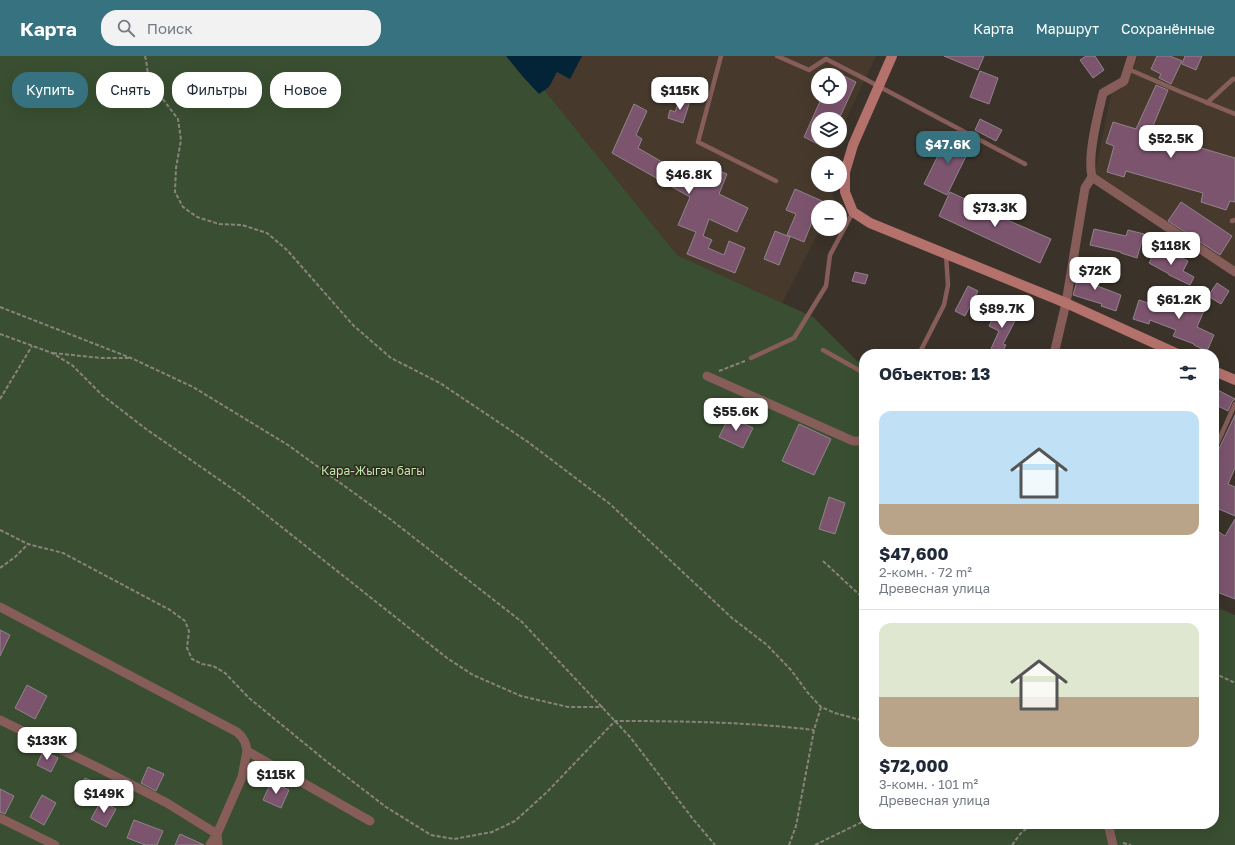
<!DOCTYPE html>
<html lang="ru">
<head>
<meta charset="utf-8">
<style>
	:root { --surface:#fff; --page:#f2f2f3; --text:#1f2937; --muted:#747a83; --line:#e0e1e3; --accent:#36727f }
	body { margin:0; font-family:"Golos Text",sans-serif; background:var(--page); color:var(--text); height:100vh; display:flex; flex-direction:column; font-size:15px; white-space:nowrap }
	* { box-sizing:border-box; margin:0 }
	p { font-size:13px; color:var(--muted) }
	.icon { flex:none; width:22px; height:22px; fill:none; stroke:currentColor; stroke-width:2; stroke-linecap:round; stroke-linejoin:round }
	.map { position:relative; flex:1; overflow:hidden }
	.drawer { position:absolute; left:859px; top:293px; width:360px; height:480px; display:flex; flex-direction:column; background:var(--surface); border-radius:16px; box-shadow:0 4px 16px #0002 }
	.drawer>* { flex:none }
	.hud { position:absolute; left:12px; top:16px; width:380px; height:36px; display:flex; gap:8px }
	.tools { position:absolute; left:811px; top:12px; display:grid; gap:8px }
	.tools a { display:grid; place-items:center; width:36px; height:36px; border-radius:50%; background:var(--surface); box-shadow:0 4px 16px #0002; font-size:20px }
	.price { position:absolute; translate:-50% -34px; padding:0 9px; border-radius:8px; background:#fff; color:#222; font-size:13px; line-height:26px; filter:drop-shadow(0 1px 2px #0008) }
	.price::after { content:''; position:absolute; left:50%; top:24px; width:12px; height:9px; margin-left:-6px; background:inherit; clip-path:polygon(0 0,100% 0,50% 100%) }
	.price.on { background:var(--accent); color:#fff }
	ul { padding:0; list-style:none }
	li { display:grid; align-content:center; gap:8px; height:212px; padding:0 20px }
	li+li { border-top:1px solid var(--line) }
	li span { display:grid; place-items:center; height:124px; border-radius:12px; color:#555 }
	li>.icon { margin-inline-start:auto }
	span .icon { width:72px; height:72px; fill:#fffc; stroke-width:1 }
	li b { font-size:17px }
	h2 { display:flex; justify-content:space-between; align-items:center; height:48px; padding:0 20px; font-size:17px }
	.tag { padding:0 14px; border-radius:16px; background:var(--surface); box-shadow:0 4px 16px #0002; font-size:14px; line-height:36px }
	.tag.on { background:var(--accent); color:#fff }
	header { display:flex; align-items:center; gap:24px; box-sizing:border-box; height:56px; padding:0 20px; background:var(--accent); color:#fff }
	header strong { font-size:19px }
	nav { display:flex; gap:22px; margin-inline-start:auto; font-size:14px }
	.search { width:280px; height:36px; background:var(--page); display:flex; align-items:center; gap:10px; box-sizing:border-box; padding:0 14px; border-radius:16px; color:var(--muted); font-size:15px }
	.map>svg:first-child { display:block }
	.built { fill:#473a2d; fill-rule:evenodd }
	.green { fill:#3a4f31 }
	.water { fill:#032437 }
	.building { fill:#7c546e; stroke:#90848b }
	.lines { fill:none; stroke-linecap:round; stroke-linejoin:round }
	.path { stroke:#8a837c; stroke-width:2; stroke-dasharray:4 2; stroke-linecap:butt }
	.lane { stroke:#875d5a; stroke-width:4.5 }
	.street { stroke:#875d5a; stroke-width:9 }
	.secondary { stroke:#b5726d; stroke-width:10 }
	.labels { text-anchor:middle; stroke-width:3; stroke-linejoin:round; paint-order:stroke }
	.park-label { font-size:12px; fill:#bce9aa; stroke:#312920 }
</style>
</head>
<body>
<header>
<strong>Карта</strong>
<div class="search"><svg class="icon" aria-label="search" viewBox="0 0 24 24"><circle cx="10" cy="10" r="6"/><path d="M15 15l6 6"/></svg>Поиск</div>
<nav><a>Карта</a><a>Маршрут</a><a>Сохранённые</a></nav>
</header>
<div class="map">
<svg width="1235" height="789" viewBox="0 0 1235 789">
	<rect width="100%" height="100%" fill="#3b332a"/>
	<path class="built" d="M517,0H876L840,76V63H818V85H836L825,107H818V129H830L834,145L831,151H818V173H820L782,247L677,199ZM818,19H840V41H818Z
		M1138,0H1235V211L1095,118L1111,38L1129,23Z"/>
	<path class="green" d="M0,0H517L677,199L813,261L864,312V768H1214V550L1235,559V789H0Z"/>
	<path class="water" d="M506,0H582L570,23L557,16L549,31L539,38L524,22Z"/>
	<path class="building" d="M944,0H984L978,14Z
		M1086,0H1095L1104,14L1093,22L1080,4Z
		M1157,0H1170L1182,5L1171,28L1159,22L1161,18L1151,13Z
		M1185,0H1202L1196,14L1182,8Z
		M980,15L998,22L989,48L970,41Z
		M840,18L856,26L839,63H818V88L804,81L822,41H840Z
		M1156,29L1168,34L1150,77L1235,102V146L1230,145L1226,154L1201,146L1203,137L1126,115L1124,121L1107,116L1114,90L1106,87L1113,66L1136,73Z
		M680,42L690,45L683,67L668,62L670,54L675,56Z
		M634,48L647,55L636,79L642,83L638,92L669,110L672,105L700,121L705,109L727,118L719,138L748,152L737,176L709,163L703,180L712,184L708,192L724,199L729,185L745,192L735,217L687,198L696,176L678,169L690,141L612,97Z
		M980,63L1002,74L996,85L975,74Z
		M948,79L971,90L947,139L924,128Z
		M795,133L822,145L818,151L804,186L787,179L796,158L786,154Z
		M950,136L999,159L998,160L1051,183L1040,207L939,160Z
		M1181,146L1232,180L1220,199L1168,165Z
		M1094,173L1126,180L1128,174L1144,178L1137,202L1121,197V196L1090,189Z
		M775,175L790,181L779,209L764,203Z
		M1157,192L1176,202L1177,200L1188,205L1183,215L1194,221L1190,229L1169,219V218L1149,207Z
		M1081,211L1096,216L1092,228L1121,239L1116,255L1101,250L1102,248L1073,239Z
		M855,216L868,219L865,228L852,225Z
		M1217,227L1229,235L1221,248L1208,240Z
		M968,230L978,235L965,260L955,255Z
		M1191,238L1208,245L1197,271L1214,279L1207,295L1194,289V288L1173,280L1176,274L1150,264L1149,268L1133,263L1139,244L1164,252L1165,249L1183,256Z
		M998,252L1017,261L1003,288L1006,289L1001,298H997L990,295L999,275L989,270Z
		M1214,332L1235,343L1232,346L1228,355L1214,348Z
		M1235,359V412L1228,428L1235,431V460L1214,451V399L1217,397Z
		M729,361L753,372L743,392L719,381Z
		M799,368L831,383L814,419L782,405Z
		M829,441L845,447L835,478L819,473Z
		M1235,463V543L1214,535V473L1225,480Z
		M0,574L10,579L0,600Z
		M27,629L47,640L35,663L15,652Z
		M43,695L58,702L51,716L37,709Z
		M148,711L164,718L156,735L141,727Z
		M85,722L99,728L90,745L77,738Z
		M271,726L289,734L281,752L263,744Z
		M0,733L14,740L5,758L0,756Z
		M42,739L56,747L44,769L30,761Z
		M101,745L116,753L106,771L91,763Z
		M134,764L163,775L157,789H146L127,782Z
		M180,778L204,789H175Z"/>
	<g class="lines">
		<path class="path" d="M145,0L146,4L149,25L178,63L181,84L176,112L175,136L183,151L197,161L219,168L242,169L267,177L287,194L354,270L391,302L440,327L528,386L610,448L732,562L767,589L791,614L808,637L821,651L835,657L864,665
			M0,251L131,302L193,331L288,389L390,463L522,566L630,681L693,763L715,789
			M0,278L52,297L72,309L102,339L146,373L240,438L447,602L473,619L521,640L568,651H603
			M53,297L101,302H129
			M719,315L745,305
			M0,343L32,290
			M0,474L28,488L63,497L170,554L185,565L189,575L187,592L192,603L202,608L213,610L225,617L249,642L326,705L386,751L431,779L454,783L492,776L515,765L547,736L615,665C681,665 748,666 814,674
			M823,505L864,543
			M0,512L15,501L28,488
			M1214,617L1235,627
			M1123,787L1131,789
			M789,789L796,770L814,674L821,651
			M815,789L864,765
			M1012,789L1021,777L1032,768"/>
		<path class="lane" d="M721,0L698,86L776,125
			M777,0L809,14L826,3L865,23L1025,108
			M1128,13L1181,36L1235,58
			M1207,47L1233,23H1235
			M1232,165L1235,164
			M823,294L864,317
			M919,298L944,249L948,229L946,198
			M751,302L794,282L826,230L830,199L853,156
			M1214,395L1235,348"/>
		<path class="street" d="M1092,121C1087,99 1098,59 1103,37L1124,25L1132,0
			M1054,298L1066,247L1085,132L1092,121L1235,216
			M707,320L853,385H864
			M0,551L237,676C244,682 246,687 247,695L370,765
			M0,664L99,712L167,747L217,778L210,789
			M0,762L55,789
			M1108,768L1113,789
			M218,789L217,778L242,721L247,695"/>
		<path class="secondary" d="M892,0L853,89L845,116V136L853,156L870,167L1066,247L1178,298
			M1214,315L1235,324"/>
	</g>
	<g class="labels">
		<g class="park-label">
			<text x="373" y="419">Кара-Жыгач багы</text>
		</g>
	</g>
</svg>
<div class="tools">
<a><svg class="icon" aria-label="locate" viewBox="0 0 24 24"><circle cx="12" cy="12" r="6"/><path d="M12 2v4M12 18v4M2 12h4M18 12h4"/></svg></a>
<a><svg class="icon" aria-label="layers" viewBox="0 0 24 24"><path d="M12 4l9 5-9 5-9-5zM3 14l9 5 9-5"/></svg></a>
<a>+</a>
<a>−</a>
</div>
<b class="price" style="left:680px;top:55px">$115K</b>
<b class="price" style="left:1171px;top:103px">$52.5K</b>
<b class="price on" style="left:948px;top:109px">$47.6K</b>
<b class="price" style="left:689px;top:139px">$46.8K</b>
<b class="price" style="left:995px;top:172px">$73.3K</b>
<b class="price" style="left:1171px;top:210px">$118K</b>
<b class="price" style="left:1095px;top:235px">$72K</b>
<b class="price" style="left:1179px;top:264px">$61.2K</b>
<b class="price" style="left:1002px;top:273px">$89.7K</b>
<b class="price" style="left:736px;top:376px">$55.6K</b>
<b class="price" style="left:47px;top:705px">$133K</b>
<b class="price" style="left:276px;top:739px">$115K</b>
<b class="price" style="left:104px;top:758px">$149K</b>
<div class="hud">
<a class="tag on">Купить</a>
<a class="tag">Снять</a>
<a class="tag">Фильтры</a>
<a class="tag">Новое</a>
</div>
<section class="drawer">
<h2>Объектов: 13<svg class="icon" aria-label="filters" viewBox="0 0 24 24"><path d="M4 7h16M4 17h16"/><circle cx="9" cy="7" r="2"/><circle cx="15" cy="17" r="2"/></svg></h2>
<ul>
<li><span style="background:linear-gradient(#bfe0f5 75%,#b9a48a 0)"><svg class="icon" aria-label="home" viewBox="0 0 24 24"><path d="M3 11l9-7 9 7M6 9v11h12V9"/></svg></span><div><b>$47,600</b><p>2-комн. · 72 m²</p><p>Древесная улица</p></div></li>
<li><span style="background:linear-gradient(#dfe7d0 60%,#b9a48a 0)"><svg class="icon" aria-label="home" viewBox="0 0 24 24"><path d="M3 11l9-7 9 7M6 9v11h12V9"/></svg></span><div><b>$72,000</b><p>3-комн. · 101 m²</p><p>Древесная улица</p></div></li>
</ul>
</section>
</div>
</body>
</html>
